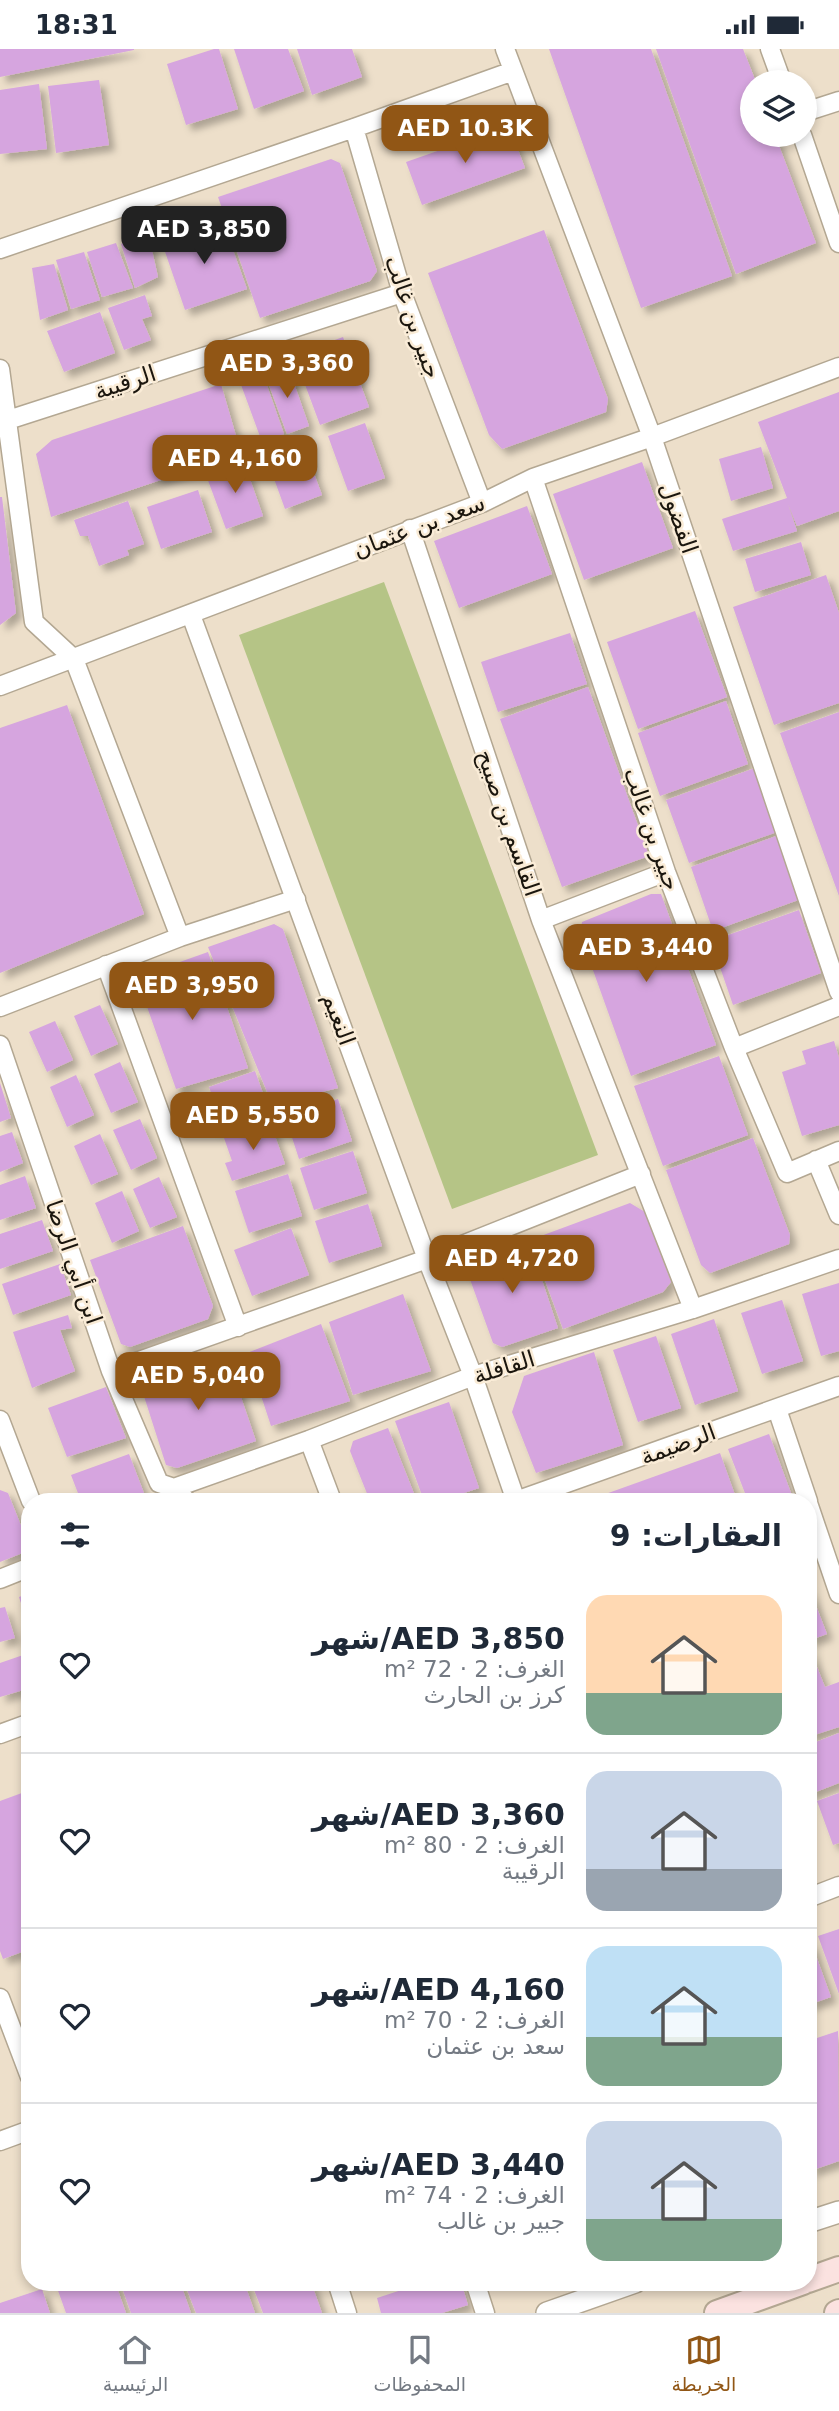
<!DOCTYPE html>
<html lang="ar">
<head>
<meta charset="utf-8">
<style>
	:root { --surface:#fff; --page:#f6f6f7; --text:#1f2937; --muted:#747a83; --line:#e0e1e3; --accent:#915615 }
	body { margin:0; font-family:"DejaVu Sans",Vazirmatn,sans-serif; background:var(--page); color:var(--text); direction:rtl; height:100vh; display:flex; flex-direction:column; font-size:26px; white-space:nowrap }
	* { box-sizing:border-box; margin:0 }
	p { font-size:23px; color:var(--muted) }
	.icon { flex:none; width:38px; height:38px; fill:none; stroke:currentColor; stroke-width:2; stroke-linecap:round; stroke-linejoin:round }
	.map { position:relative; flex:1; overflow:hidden; direction:ltr }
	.drawer { position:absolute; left:21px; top:1444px; width:796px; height:798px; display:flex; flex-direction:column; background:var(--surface); border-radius:28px; box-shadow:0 4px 10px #0003; direction:rtl }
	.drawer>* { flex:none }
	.tools { position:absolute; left:740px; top:21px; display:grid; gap:14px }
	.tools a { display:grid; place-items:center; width:77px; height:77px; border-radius:50%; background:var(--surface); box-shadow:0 4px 10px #0003; font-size:35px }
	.price { position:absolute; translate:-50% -60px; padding:0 16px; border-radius:14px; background:var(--accent); color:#fff; font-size:23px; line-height:46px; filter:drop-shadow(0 2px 4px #0008) }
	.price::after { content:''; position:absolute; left:50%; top:42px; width:21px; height:16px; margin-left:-10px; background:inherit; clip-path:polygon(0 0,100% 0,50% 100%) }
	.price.active { background:#222; color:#fff }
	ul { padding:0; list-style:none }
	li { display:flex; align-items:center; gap:21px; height:175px; padding:0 35px }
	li+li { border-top:2px solid var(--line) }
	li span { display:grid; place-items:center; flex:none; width:196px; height:140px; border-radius:21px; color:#555 }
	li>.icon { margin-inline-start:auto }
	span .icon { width:84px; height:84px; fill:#fffc; stroke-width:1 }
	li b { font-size:30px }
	h2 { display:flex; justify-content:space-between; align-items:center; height:84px; padding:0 35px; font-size:30px }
	.status { display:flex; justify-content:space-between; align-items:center; height:49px; padding:0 35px; background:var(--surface); direction:ltr }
	.status svg { height:19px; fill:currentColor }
	.tabs { display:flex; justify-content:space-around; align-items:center; height:98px; border-top:2px solid var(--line); background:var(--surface); font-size:19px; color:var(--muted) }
	.tabs a { display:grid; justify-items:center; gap:4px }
	.tabs .active { color:var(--accent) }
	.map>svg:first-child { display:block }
	.green { fill:#b5c486 }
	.building { fill:#d6a5df; filter:url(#shadow) }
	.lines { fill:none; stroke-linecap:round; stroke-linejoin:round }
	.minor-casing { stroke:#b3a792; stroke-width:21 }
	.tertiary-casing { stroke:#b3a792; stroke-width:24 }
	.secondary-casing { stroke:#b3a792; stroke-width:28 }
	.minor { stroke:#fff; stroke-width:18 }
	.tertiary { stroke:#fff; stroke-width:21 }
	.secondary { stroke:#fbe2e0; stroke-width:24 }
	.labels { text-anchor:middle; stroke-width:5; stroke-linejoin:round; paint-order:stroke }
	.street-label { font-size:23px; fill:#1b160e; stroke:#faecd7 }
</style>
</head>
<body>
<div class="status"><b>18:31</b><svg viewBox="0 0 49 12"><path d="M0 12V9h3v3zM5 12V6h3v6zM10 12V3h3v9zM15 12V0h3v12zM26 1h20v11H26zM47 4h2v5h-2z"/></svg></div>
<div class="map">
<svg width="839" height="2264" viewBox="0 0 839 2264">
	<defs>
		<filter id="shadow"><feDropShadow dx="6" dy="6" stdDeviation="3.5" flood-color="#0004"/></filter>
	</defs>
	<rect width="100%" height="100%" fill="#eddfca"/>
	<path class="green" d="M384,533L598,1106L452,1160L239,586Z"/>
	<path class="building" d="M0,0H134V1L0,28Z
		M214,0H219L238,60L186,76L167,15Z
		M234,0H288L304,42L254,60Z
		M297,0H352L362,28L312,46Z
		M549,0H651L732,227L641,259Z
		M656,0H743L756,33H752V86H775L816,194L736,225Z
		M99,31L109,96L56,104L48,37Z
		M39,35L47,100L0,105V41Z
		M509,77L525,119L422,156L406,113Z
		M331,110L340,114L377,222L370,232L260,269L218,148Z
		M223,173L247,240L185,261L162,194Z
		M544,181L608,350L606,363L502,400L489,386L428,224Z
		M148,183L158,228L135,239L121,195Z
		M116,194L133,239L102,248L87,203Z
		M84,203L100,251L71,260L56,211Z
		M54,215L68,261L40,271L32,219Z
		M145,246L152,267L142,270L151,291L124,301L108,259Z
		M100,263L115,304L64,323L47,282Z
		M343,288L369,358L320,376L294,306Z
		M288,317L309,377L287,385L265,325Z
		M263,325L284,385L262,393L240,333Z
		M221,335L241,404L51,468L36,405L52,391Z
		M839,343V462L797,477L788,455L797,482L733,502L722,470L787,449L758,373Z
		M365,374L385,429L348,442L328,387Z
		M302,392L322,446L285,460L265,405Z
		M761,398L773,439L731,452L719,410Z
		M244,413L263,467L226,480L206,426Z
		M642,413L673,499L584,531L553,445Z
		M198,441L212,483L161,500L147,458Z
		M0,448H2L16,564L0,576Z
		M128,452L144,495L127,501L129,506L99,517L88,487H80L74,471Z
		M527,457L552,525L459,559L434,492Z
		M801,493L811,526L755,543L745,510Z
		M826,526L839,564V654L774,676L733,558Z
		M695,562L727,648L638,680L607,593Z
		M570,584L587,635L498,663L481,613Z
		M588,638L649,807L562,838L500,670Z
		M726,652L748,715L660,747L638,684Z
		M67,656L144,865L0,924V679Z
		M839,663V847L780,684Z
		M755,719L777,783L689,814L666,751Z
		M779,786L801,850L713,882L691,818Z
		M651,845H661L716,996L631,1027L580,885L582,873Z
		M799,861L821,924L733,956L711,892Z
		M274,875L283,880L338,1039L272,1055L208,898Z
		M208,903L248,1019L176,1040L139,935L143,926Z
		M100,956L118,995L91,1007L74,967Z
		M55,972L73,1011L47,1023L29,983Z
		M834,992L839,1009V1076L802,1087L782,1023L806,1015L802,1002Z
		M719,1007L748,1086L663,1117L634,1037Z
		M120,1013L138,1053L111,1064L94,1025Z
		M255,1022L270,1064L216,1081L210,1063L217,1061L209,1038Z
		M76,1026L94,1066L67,1078L50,1038Z
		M0,1034L11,1069L0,1073Z
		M338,1050L352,1092L299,1110L285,1067Z
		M140,1070L157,1109L131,1121L113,1081Z
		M270,1073L285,1115L232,1132L225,1114L232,1112L224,1089Z
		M12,1083L23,1114L0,1123V1087Z
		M100,1085L118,1125L91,1136L74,1097Z
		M753,1089L790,1186L789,1195L710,1224L701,1216L666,1121Z
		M353,1102L367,1144L314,1161L300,1119Z
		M288,1125L302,1167L249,1184L235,1142Z
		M25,1127L36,1159L0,1171V1136Z
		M159,1128L177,1168L150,1179L133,1140Z
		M122,1142L139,1182L112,1194L95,1154Z
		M630,1154L645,1163L671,1233L663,1243L563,1280L530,1191Z
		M368,1155L382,1197L329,1214L315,1172Z
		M42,1171L53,1202L0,1220V1185Z
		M183,1177L213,1257L208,1270L130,1298L121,1295L90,1211Z
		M291,1179L309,1226L252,1247L234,1201Z
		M529,1192L558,1279L502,1298L493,1294L467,1222L475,1210Z
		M60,1215L71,1246L13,1266L2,1235Z
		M839,1234V1302L821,1307L802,1245Z
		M403,1245L431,1322L353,1346L329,1273Z
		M782,1251L803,1312L762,1325L741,1264Z
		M68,1266L72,1279L60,1281L75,1322L32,1339L13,1283Z
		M714,1270L738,1342L695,1356L671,1285Z
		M321,1275L350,1352L271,1377L247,1304Z
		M656,1287L681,1359L638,1373L613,1301Z
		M594,1303L623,1396L536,1424L512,1363L524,1327Z
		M226,1304L256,1392L177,1419L166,1416L142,1341L145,1331Z
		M106,1338L126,1389L67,1408L48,1359Z
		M449,1353L479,1439L440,1452H424L395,1372Z
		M388,1379L417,1452H370L350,1402L353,1392Z
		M769,1385L794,1452H748L728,1400Z
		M720,1404L735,1446L718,1452H586Z
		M129,1405L147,1452H81L71,1426Z
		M0,1441L8,1444L30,1499V1501L0,1513Z
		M808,1536L827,1585L808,1592Z
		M30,1544V1580H29L19,1548Z
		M5,1558L15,1589L0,1593V1559Z
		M809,1598L825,1638L839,1633V1678L808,1688Z
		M29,1604L30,1639L0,1648V1614Z
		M839,1684V1734L808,1746V1696Z
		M30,1741V1900L3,1910L0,1902V1752Z
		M839,1744V1794L833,1796L817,1752Z
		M839,1880V1945L818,1887Z
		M811,1893L831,1948L808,1956V1894Z
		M838,1982L839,2112L810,2122L808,1992Z
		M64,2233H115L126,2264H66L56,2236Z
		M120,2233H180L191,2264H131Z
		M184,2233H244L255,2264H196Z
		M251,2233H311L322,2264H263Z
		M426,2233H461L468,2256L442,2264H381L377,2249Z
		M42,2240L50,2264H0V2254Z"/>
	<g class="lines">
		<defs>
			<path id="minor" d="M505,0L652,388L839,943
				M770,0L782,33
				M805,63L839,52
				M354,79L402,244L482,454
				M802,86L839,194
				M0,200L354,79L513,22
				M0,320L34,573L74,610L180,888
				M8,371L402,244
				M533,429L666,823L734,999L787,1124L839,1102
				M410,480L541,871L693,1260
				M191,566L427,1210L473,1327L516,1452
				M0,637L482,454L533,429L652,388L839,318
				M541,871L666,823
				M106,916L238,1278
				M0,958L180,888L296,850
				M0,996L111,1322L159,1434L174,1439L187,1452
				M734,999L839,957
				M816,1111L839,1166
				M111,1322L427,1210L641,1125
				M777,1360L808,1452
				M0,1371L31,1452
				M309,1391L332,1452
				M174,1439L309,1391L473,1327L693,1260L839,1210
				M516,1452L839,1337
				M808,1454L839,1545
				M0,1530L30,1518
				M0,1685L30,1674
				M808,1849L839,1837
				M0,1949L30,2028
				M0,2092L30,2081
				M337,2233L347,2264
				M475,2233L485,2264"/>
			<path id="tertiary" d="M808,2173L839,2163
				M547,2264L635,2233"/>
			<path id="secondary" d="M808,2231L839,2220
				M717,2264L803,2233
				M837,2264L839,2263"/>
		</defs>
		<use href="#minor" class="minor-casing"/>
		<use href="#tertiary" class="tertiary-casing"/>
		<use href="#secondary" class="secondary-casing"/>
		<use href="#minor" class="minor"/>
		<use href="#tertiary" class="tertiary"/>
		<use href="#secondary" class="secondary"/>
	</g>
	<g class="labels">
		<g class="street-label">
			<text transform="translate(413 268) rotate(71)" y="8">جبير بن غالب</text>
			<text transform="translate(125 333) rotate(-18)" y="8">الرقيبة</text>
			<text transform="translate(679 469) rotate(71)" y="8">الفضول</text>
			<text transform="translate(419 477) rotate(-21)" y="8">سعد بن عثمان</text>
			<text transform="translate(509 774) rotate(71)" y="8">القاسم بن صبيح</text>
			<text transform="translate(652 780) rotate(71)" y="8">جبير بن غالب</text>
			<text transform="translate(339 970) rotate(70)" y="8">النعيم</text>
			<text transform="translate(74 1213) rotate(71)" y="8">ابن أبي الرضا</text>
			<text transform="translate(504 1318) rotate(-17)" y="8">القافلة</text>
			<text transform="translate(678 1395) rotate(-20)" y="8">الرضيمة</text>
		</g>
	</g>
</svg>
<div class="tools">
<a><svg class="icon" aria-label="layers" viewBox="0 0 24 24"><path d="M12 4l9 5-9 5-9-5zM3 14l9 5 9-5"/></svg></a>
</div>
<b class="price" style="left:465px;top:116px">AED 10.3K</b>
<b class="price active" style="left:204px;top:217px">AED 3,850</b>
<b class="price" style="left:287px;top:351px">AED 3,360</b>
<b class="price" style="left:235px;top:446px">AED 4,160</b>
<b class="price" style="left:646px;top:935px">AED 3,440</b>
<b class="price" style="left:192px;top:973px">AED 3,950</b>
<b class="price" style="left:253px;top:1103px">AED 5,550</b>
<b class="price" style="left:512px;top:1246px">AED 4,720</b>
<b class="price" style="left:198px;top:1363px">AED 5,040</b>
<section class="drawer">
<h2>العقارات: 9<svg class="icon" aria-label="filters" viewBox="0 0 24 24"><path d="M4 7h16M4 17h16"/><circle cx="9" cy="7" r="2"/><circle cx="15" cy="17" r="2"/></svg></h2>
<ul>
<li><span style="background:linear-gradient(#ffd9b3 70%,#7fa58c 0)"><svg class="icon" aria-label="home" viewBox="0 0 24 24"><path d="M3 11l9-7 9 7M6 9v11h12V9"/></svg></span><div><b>AED 3,850/شهر</b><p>الغرف: 2 · 72 m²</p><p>كرز بن الحارث</p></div><svg class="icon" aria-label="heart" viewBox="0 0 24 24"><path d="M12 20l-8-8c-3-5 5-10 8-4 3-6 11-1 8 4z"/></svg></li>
<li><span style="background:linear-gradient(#c9d6e8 70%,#9aa5b1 0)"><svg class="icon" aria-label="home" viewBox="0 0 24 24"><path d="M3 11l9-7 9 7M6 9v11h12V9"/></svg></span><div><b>AED 3,360/شهر</b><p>الغرف: 2 · 80 m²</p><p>الرقيبة</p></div><svg class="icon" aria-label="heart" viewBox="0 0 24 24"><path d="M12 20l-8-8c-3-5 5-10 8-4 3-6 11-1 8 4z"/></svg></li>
<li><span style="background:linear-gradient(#bfe0f5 65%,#7fa58c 0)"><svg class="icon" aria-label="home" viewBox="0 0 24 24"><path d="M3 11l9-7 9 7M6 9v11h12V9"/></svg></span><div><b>AED 4,160/شهر</b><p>الغرف: 2 · 70 m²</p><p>سعد بن عثمان</p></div><svg class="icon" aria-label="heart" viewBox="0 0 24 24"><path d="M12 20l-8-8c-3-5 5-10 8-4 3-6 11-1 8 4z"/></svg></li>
<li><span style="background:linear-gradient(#c9d6e8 70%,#7fa58c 0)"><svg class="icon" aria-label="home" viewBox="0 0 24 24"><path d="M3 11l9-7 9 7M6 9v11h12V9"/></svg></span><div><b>AED 3,440/شهر</b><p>الغرف: 2 · 74 m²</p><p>جبير بن غالب</p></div><svg class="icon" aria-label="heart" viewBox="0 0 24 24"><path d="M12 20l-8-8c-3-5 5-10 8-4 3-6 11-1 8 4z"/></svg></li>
</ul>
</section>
</div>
<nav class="tabs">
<a class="active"><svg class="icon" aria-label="map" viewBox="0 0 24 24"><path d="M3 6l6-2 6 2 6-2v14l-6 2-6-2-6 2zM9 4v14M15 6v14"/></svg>الخريطة</a>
<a><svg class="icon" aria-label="saved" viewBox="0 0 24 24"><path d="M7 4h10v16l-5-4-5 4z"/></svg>المحفوظات</a>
<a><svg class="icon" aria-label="home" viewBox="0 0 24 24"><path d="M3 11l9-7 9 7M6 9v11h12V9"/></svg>الرئيسية</a>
</nav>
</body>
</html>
